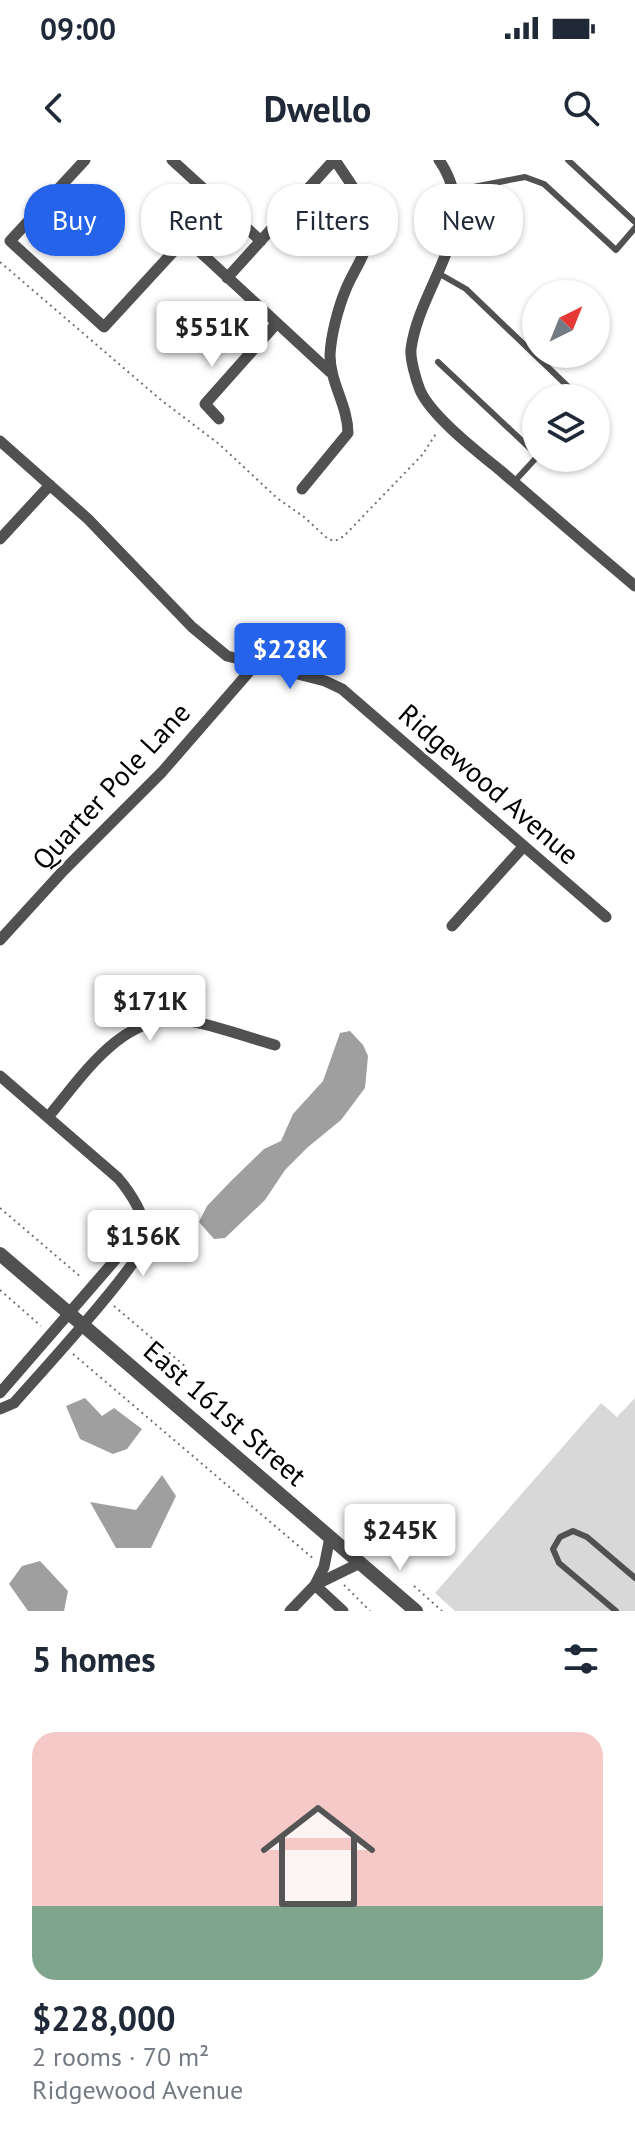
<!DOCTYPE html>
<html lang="en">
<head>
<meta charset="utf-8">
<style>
	:root { --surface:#fff; --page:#f2f2f3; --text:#1f2937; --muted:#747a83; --accent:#2563eb }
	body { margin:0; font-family:"PT Sans",sans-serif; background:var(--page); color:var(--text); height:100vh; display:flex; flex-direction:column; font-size:30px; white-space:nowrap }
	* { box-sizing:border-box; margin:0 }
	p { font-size:26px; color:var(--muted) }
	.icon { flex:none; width:44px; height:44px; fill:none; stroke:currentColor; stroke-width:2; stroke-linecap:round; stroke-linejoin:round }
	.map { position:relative; height:1451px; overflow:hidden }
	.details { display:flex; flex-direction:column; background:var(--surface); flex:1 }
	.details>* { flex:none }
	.guide { position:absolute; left:24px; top:24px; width:588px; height:72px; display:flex; gap:16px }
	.needle { width:52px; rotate:43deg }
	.tools { position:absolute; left:522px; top:120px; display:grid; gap:16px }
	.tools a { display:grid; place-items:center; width:88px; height:88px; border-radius:50%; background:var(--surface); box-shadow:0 2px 6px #0004; font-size:40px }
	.price { position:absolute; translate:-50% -68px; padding:0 18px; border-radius:8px; background:#fff; color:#222; font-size:26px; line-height:52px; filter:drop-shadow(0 2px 4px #0008) }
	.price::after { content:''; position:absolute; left:50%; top:48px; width:24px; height:18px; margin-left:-12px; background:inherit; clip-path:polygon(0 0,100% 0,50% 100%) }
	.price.current { background:var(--accent); color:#fff }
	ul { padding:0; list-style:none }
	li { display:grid; align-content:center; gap:16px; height:424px; padding:0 32px }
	li span { display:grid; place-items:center; height:248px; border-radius:24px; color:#555 }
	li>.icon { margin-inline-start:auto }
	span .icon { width:144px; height:144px; fill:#fffc; stroke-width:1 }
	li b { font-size:34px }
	h2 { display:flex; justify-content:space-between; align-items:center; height:96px; padding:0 32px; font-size:34px }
	.chip { padding:0 28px; border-radius:32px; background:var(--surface); box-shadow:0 2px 6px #0004; font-size:28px; line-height:72px }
	.chip.current { background:var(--accent); color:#fff }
	.status { display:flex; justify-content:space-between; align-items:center; height:56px; padding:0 40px; background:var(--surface); direction:ltr }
	.status svg { height:22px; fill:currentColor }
	header { display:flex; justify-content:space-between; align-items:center; height:104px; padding:0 32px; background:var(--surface); font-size:36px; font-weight:700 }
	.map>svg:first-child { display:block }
	.green { fill:#d8d8d8 }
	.water { fill:#9f9f9f }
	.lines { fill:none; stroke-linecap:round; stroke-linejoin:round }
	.path { stroke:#737373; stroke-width:2; stroke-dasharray:2 4; stroke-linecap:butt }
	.service { stroke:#515151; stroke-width:6 }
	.minor { stroke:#515151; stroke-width:11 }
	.tertiary { stroke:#515151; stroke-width:14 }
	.labels { text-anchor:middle; stroke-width:6; stroke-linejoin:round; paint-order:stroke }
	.street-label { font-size:28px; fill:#000; stroke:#fff }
</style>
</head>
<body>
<div class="status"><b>09:00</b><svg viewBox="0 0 49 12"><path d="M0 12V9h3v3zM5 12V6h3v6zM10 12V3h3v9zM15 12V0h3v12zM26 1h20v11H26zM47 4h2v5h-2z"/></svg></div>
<header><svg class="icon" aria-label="back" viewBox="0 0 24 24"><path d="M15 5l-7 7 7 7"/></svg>Dwello<svg class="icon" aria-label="search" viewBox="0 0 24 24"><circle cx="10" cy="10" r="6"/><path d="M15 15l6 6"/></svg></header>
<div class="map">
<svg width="635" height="1451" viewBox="0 0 635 1451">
	<rect width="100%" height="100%" fill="#fff"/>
	<path class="green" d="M635,1238V1451H455L435,1433L601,1243L617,1257Z"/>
	<path class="water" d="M350,871L363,885L368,896L365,928L341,960L308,987L285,1010L265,1040L225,1078L214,1079L199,1062L207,1046L231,1021L264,989L281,981L293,954L323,921L340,873Z
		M85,1238L102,1256L114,1248L142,1269L127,1289L113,1294L80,1279L66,1246Z
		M162,1315L176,1336L151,1388H116L90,1342L136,1350Z
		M40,1401L68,1431L64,1451H28L9,1424L22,1406Z"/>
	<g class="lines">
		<path class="path" d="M0,102L161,240L219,284L277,338L304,357L328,379L335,381L344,376L423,294L437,272
			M0,1048L82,1118
			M0,1130L41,1166
			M114,1146L186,1207
			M73,1194L315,1400
			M344,1425L370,1451
			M414,1426L442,1451"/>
		<path class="service" d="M568,0L635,62
			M453,31L525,17L544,24L616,90L635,68
			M438,113L466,129L580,238
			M438,202L536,294
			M514,322L536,298
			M616,1451L559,1403L553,1389L560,1377L573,1371L587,1377L635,1418"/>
		<path class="minor" d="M85,0L10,81L104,167L219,42
			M172,0L261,81
			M439,0C485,67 420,122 411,189C410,199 416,220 420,230C431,256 479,293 501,311C546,350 590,388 635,426
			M185,78L330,212
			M227,118L334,0
			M219,259L205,244L277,163
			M0,281L88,359L192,467L227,496L325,521L342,529L606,757
			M302,329L348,273C348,246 330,223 330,195C331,175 338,148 346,129C354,109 371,89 369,66C367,43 347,19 335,0
			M0,379L50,325
			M452,766L524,686
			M0,780L63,711L162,612L255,505
			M0,916L118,1018C130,1032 148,1059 146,1079C143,1102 36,1218 14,1243L0,1249
			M48,957C82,917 123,851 185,860C215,865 246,877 275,885
			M0,1233L122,1092L140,1055
			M315,1425L324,1407L330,1377
			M315,1425L343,1451
			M290,1451L315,1425L360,1403"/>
		<path class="tertiary" d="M0,1094L416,1451"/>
	</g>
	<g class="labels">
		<g class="street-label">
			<text transform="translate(489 624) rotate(41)" y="10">Ridgewood Avenue</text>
			<text transform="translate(111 626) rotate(-47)" y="10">Quarter Pole Lane</text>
			<text transform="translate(225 1253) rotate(41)" y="10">East 161st Street</text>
		</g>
	</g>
</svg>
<div class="tools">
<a><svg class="needle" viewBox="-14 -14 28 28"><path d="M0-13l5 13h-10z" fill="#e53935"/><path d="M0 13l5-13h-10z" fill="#747a83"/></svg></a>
<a><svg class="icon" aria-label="layers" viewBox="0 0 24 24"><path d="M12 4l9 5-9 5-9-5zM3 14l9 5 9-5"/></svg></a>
</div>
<b class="price" style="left:212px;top:209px">$551K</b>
<b class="price current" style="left:290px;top:531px">$228K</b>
<b class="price" style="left:150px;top:883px">$171K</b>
<b class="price" style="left:143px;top:1118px">$156K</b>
<b class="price" style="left:400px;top:1412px">$245K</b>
<div class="guide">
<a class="chip current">Buy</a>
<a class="chip">Rent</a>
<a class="chip">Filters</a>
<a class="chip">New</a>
</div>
</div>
<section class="details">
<h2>5 homes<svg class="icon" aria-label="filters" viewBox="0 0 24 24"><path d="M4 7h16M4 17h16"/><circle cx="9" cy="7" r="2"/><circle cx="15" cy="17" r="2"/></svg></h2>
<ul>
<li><span style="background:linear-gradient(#f6c9c9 70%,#7fa58c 0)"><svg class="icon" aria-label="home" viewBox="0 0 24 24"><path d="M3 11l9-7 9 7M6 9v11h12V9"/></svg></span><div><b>$228,000</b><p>2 rooms · 70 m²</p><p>Ridgewood Avenue</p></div></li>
</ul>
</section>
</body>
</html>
